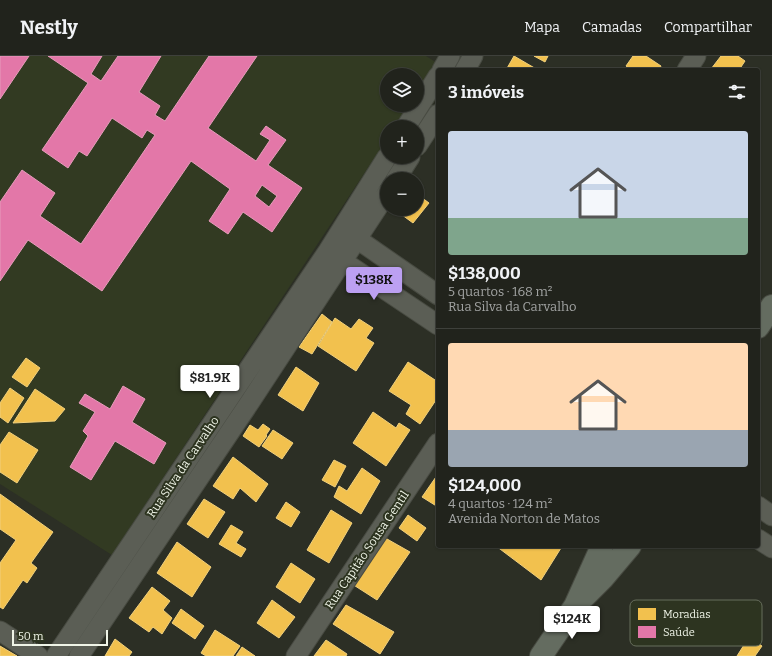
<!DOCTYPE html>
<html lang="pt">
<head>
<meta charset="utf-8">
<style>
	:root { --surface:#21231c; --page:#2d2f29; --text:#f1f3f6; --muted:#a2a4a3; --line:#3e403b; --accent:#bca0f2 }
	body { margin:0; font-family:Bitter,serif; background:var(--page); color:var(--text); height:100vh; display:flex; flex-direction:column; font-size:15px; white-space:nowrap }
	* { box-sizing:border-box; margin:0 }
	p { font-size:13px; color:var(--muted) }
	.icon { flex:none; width:22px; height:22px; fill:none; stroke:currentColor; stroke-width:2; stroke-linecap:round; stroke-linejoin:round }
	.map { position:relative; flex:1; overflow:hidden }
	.side { position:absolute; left:436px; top:12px; width:324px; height:480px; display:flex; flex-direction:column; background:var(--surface); border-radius:4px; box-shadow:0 1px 3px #0004,0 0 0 1px var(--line) }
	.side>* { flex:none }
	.fabs { position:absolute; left:380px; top:12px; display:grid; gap:8px }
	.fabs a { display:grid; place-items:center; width:44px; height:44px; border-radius:50%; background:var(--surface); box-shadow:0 1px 3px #0004,0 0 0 1px var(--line); font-size:20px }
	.scale { position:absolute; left:12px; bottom:10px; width:96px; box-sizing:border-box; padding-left:4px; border:2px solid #eff4e7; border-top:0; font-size:11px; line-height:14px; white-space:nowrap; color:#eff4e7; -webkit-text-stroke:3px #2d3420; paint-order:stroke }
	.price { position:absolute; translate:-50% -34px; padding:0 9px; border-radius:4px; background:#fff; color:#222; font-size:13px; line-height:26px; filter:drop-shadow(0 1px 2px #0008) }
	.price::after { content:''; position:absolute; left:50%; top:24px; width:12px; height:9px; margin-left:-6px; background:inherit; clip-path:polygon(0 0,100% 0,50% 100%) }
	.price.selected { background:var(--accent); color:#111 }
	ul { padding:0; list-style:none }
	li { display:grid; align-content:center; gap:8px; height:212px; padding:0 12px }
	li+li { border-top:1px solid var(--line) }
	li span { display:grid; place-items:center; height:124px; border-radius:4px; color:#555 }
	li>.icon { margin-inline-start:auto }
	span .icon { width:72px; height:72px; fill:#fffc; stroke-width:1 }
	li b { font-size:17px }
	h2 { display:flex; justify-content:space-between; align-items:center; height:48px; padding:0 12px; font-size:17px }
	header { display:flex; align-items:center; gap:24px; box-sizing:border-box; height:56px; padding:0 20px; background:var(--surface); border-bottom:1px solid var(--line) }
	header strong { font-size:19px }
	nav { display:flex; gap:22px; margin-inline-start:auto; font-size:14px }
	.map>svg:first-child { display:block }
	.built { fill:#323a22 }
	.homes { fill:#f2c14e; stroke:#f1d07c }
	.health { fill:#e377a8; stroke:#e79cbb; fill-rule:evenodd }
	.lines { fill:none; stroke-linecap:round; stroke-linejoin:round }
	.minor-casing { stroke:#484b42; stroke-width:21 }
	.major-casing { stroke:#484b42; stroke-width:24 }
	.minor { stroke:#5b5e55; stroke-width:19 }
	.major { stroke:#646c60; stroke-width:22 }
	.labels { text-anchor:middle; stroke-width:4; stroke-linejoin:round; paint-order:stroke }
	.street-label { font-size:12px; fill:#eff4e7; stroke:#2d3420 }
	.key { fill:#2d3420; stroke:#676e5c; stroke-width:1 }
	.key-label { font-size:11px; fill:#eff4e7 }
</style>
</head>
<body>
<header>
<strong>Nestly</strong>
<nav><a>Mapa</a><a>Camadas</a><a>Compartilhar</a></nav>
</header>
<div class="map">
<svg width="772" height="600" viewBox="0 0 772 600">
	<rect width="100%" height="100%" fill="#2c2f25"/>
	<path class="built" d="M0,0H426L437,7L417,37V19H387V49H409L395,71H387V83L112,499L0,428Z"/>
	<path class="homes" d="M514,0L538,14H506Z
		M534,0H548L545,6Z
		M633,0H646L661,10L659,14H631L626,10Z
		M721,0H738L745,5L739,14H713L711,13Z
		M417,138L429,147L413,167L394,153H417Z
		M322,258L332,266L312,298L299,291Z
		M335,262L351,273L359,263L373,272L366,282L374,287L356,315L318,290Z
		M26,302L40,312L27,331L12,321Z
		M408,306L438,326V341L420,368L406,358L411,349L389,335Z
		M296,311L319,327L303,355L278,339Z
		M10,332L24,342L8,367L0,361V347Z
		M35,333L65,353L55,365L13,367Z
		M373,356L396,372L399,367L410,374L386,410L353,387Z
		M263,368L270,373L266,379L267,380L259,391L243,380L250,369L258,374Z
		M273,374L293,387L282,403L262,390Z
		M9,376L38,394L17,427L0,416V389Z
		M233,401L268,428L256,446L240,432L233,443L213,430Z
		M334,404L346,410L335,431L322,424Z
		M362,412L380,425L361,458L334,441L339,430L347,435Z
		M438,418V451L422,441Z
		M0,438L53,476L31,507L37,512L27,527L23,524L3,553L0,551V507L16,484L0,473Z
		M204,443L225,456L208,482L187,468Z
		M286,446L300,456L291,471L276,462Z
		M331,454L352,467L329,507L307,494Z
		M408,459L426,472L417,485L399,472Z
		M231,469L243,476L236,487L246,493L241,501L219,488Z
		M380,479L410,496L377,544L349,526Z
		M177,486L211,511L192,541L157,517Z
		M496,490H559L561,492L541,524Z
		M291,507L315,523L300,547L276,531Z
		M152,531L170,545L163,554L172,562L162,578L153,571L149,576L129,562Z
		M272,544L295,561L279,582L257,567Z
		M346,549L394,576L380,598L333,568Z
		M181,553L204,570L195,583L172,567Z
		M215,574L240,590L233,600H206L201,597Z
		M749,581L762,590L755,600H737Z
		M115,583L132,596L129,600H105Z
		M326,584L347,598L346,600H314Z
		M0,590L17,600H0Z
		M242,591L255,600H236Z"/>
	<path class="health" d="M0,0H29L0,43Z
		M48,0H102L91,18L101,25L118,0H161L139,36L160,50L155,59L165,65L209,0H257L208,72L256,105L270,84L260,78L266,70L286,84L268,109L302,132L272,176L243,156L228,178L209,165L230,133L191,105L102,235L28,184L0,225V146L22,114L55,137L40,160L81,188L155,79L147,74L142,82L112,62L87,100L79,95L68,112L42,94L88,27ZM262,129L277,140L269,151L255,140Z
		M123,330L145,343L132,366L166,387L154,408L115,385L91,424L70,411L88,380L83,375L95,356L79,347L85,338L110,353Z"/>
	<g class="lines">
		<defs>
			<path id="minor" d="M442,14L450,0
				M465,14L473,0
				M687,14L696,0
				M406,71L438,20
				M417,90L438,58
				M396,123L410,101
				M347,176L438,239
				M332,198L438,269
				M758,450L772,460
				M758,483L772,492
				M0,575L38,600
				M56,600L328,195L387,101
				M79,600L250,346L387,137
				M296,600L438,387"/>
			<path id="major" d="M758,271L772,250
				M585,540L603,522L630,490
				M541,600L575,550L602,490"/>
		</defs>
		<use href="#minor" class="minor-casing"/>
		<use href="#major" class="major-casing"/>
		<use href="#minor" class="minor"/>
		<use href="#major" class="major"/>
	</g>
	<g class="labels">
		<g class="street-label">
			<text transform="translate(183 411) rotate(-56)" y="4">Rua Silva da Carvalho</text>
			<text transform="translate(367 494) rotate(-56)" y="4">Rua Capitão Sousa Gentil</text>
		</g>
	</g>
	<rect x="630" y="544" width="132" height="46" rx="6" class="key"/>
	<rect x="638" y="552" width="18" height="12" fill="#f2c14e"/>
	<rect x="638" y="570" width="18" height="12" fill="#e377a8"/>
	<g class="key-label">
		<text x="663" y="562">Moradias</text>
		<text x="663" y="580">Saúde</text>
	</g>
</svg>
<div class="fabs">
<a><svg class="icon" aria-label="layers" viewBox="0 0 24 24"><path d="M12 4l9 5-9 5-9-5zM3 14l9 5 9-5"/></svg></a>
<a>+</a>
<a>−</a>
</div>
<div class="scale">50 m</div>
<b class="price selected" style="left:374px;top:245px">$138K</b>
<b class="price" style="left:210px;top:343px">$81.9K</b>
<b class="price" style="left:572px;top:584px">$124K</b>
<section class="side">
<h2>3 imóveis<svg class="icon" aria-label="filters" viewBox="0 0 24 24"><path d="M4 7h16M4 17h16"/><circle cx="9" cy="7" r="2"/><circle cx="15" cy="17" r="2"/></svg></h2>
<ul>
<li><span style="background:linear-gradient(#c9d6e8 70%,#7fa58c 0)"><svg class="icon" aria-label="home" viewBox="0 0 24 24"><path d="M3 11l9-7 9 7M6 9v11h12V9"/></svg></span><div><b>$138,000</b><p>5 quartos · 168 m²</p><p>Rua Silva da Carvalho</p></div></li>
<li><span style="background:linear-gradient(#ffd9b3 70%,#9aa5b1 0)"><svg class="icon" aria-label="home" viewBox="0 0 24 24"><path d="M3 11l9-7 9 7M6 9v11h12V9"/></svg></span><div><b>$124,000</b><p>4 quartos · 124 m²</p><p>Avenida Norton de Matos</p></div></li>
</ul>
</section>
</div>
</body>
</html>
